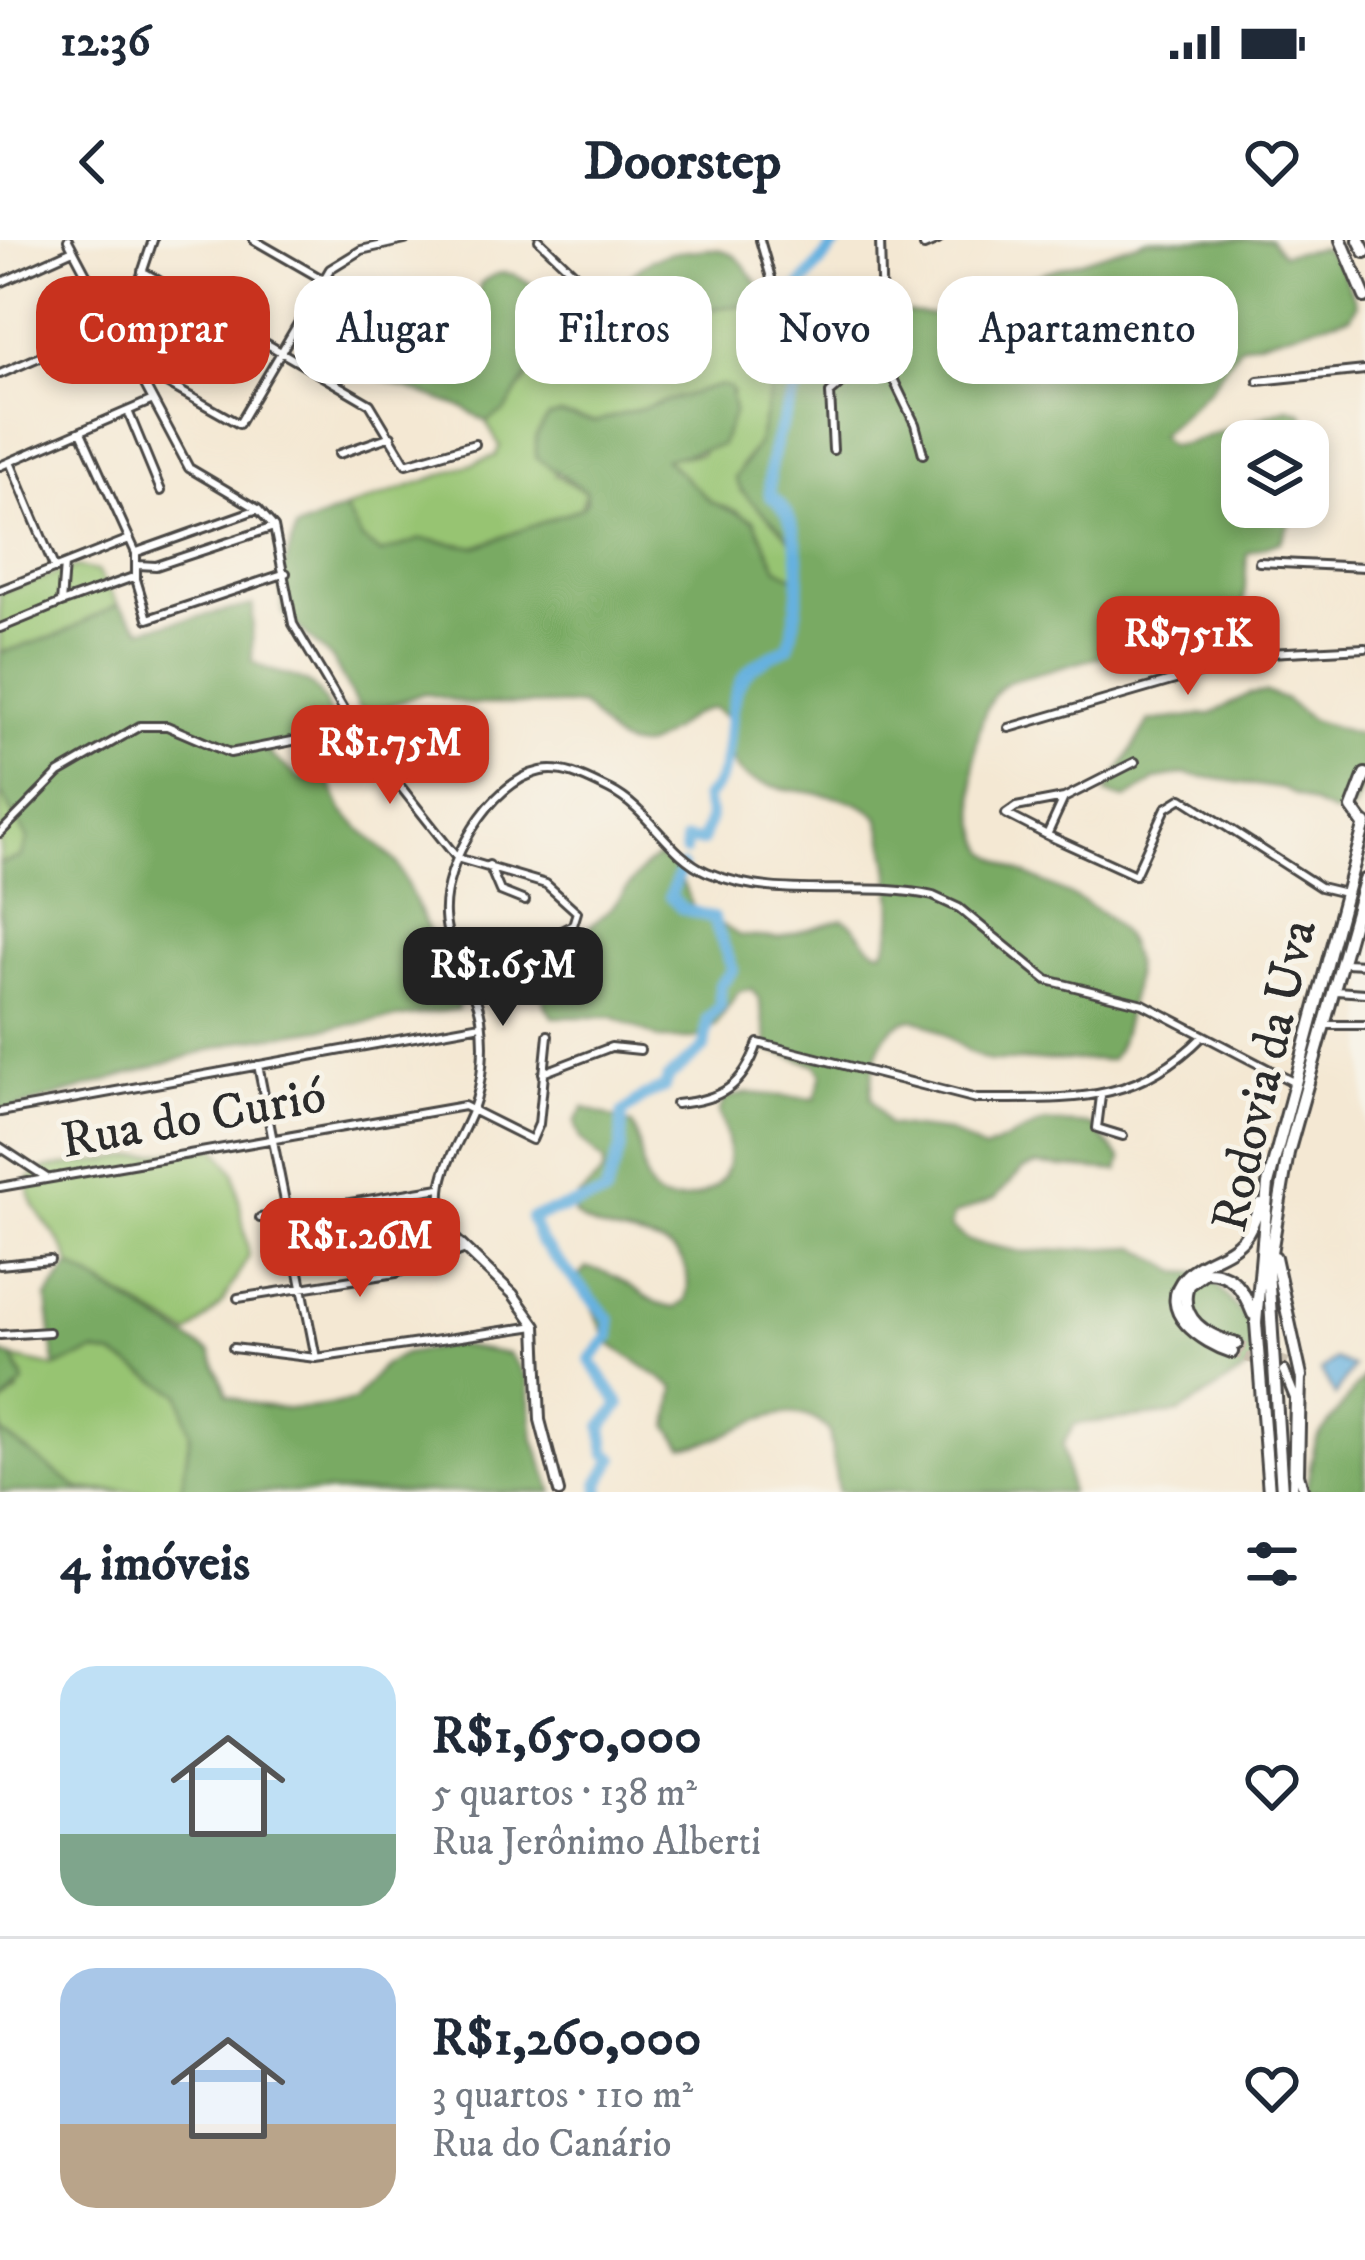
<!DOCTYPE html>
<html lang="pt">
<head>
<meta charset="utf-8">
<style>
	:root { --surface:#fff; --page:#f2f2f3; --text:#1f2937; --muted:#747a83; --line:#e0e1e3; --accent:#c8321e }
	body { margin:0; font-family:"IM FELL DW Pica",serif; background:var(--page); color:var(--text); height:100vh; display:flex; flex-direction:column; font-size:45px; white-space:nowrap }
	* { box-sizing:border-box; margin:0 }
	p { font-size:39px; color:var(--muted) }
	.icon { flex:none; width:66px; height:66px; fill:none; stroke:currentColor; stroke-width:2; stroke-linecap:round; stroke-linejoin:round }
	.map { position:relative; height:1252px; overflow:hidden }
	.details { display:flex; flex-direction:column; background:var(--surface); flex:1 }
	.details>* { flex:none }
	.guide { position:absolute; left:36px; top:36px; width:1293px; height:108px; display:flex; gap:24px }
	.tools { position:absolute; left:1221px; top:180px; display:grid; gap:24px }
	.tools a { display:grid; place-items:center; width:108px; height:108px; border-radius:24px; background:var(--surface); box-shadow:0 6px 18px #0003; font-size:60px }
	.price { position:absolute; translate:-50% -102px; padding:0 27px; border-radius:24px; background:var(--accent); color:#fff; font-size:39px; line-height:78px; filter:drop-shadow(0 3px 6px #0008) }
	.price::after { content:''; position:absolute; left:50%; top:72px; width:36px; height:27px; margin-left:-18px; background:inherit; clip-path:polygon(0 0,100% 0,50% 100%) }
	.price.active { background:#222; color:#fff }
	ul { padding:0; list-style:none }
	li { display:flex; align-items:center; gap:36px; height:300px; padding:0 60px }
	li+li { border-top:3px solid var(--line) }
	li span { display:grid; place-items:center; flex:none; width:336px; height:240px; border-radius:36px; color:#555 }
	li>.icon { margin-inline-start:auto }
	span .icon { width:144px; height:144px; fill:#fffc; stroke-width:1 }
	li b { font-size:51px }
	h2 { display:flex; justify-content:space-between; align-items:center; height:144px; padding:0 60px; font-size:51px }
	.tag { padding:0 42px; border-radius:36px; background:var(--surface); box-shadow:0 6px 18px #0003; font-size:42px; line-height:108px }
	.tag.active { background:var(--accent); color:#fff }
	.status { display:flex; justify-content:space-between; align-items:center; height:84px; padding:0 60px; background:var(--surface); direction:ltr }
	.status svg { height:33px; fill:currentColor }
	header { display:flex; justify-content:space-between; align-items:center; height:156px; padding:0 60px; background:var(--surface); font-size:54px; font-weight:700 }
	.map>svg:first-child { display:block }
	.green { fill:#97c472; stroke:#61784e; stroke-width:3 }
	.forest { fill:#79aa64; stroke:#526a48; stroke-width:3 }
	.water { fill:#66b1df; stroke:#486e85; stroke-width:3 }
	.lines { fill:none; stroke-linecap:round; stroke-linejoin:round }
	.river { stroke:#66b1df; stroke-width:12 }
	.primary-tunnel { stroke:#ccc2b1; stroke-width:10; stroke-dasharray:10 5; stroke-linecap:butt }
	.minor-casing { stroke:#494744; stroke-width:12 }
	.tertiary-casing { stroke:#494744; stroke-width:14 }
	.primary-casing { stroke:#494744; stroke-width:16 }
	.minor { stroke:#fff; stroke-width:6 }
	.tertiary { stroke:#fff; stroke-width:8 }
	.primary { stroke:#fff; stroke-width:10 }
	.labels { text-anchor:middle; stroke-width:10; stroke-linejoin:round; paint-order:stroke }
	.street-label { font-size:51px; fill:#2b2b2b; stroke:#f7f3e8 }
</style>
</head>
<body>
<div class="status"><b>12:36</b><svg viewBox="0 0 49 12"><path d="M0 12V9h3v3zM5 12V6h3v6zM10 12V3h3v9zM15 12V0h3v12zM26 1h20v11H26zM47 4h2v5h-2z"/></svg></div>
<header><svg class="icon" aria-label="back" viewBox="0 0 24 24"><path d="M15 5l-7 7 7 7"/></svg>Doorstep<svg class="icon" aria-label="heart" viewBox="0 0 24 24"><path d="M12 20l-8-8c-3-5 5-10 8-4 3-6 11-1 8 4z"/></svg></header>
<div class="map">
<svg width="1365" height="1252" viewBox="0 0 1365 1252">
	<rect width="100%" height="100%" fill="#f7f3e8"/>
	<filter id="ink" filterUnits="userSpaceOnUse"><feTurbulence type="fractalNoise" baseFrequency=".00833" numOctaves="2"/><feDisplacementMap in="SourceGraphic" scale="24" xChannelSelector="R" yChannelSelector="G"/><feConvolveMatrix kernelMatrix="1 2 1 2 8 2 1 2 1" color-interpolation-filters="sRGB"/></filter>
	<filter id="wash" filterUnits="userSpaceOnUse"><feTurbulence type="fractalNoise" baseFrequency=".004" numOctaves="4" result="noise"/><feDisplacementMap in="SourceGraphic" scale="48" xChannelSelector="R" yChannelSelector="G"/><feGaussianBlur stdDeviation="2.7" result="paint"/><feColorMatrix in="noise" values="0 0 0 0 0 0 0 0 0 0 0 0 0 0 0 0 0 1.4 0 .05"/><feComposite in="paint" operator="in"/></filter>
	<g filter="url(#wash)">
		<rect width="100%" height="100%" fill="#f4e8d3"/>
		<path class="green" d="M731,65H748L781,108L758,203L741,226V251C763,272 810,302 794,337L777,328L739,272L711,262L665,218L701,214L733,152L721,145L595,182L560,174L555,235L586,252L581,268L476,307L431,300L381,313L362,299L345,269L495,216L500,206L486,182L505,171L542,116L617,101L657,83Z
			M76,327L97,331L118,364L59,395L0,413V352Z
			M0,551L28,599L21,617L0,624Z
			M199,908H216L234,932L249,1016L222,1063L189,1095L70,1025C64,992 25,974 29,939L46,928Z
			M94,1112L114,1116L180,1154L190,1193L181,1252L80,1250L2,1193L0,1166L18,1152L23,1137L13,1118L55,1127Z"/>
		<path class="forest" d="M1147,0H1270L1282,14L1323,8L1340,27L1357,64L1351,76L1240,106L1210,148L1159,196L1170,206L1188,203L1288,168L1301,172L1310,188L1308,241V201H1242V267H1297L1281,301L1247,313L1244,364L1237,379L1008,442C968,465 965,576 988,612C1043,655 1156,663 1131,758C1126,779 1123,802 1111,820L990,821C960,812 943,786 913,779C877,786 872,826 871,858L888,885L949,892L984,910L1045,882L1091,885L1121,919L1118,931L1037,925L1023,929L995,958L953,975L950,987L969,1001L1022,1012L1137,1007L1178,1032L1207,1034L1263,1099L1268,1116L1179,1173L1075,1184L1063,1204L1070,1252H838L829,1191C784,1144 730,1207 683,1206L669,1187L675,1148L609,1103L578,1037L586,1028C625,1031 645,1066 676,1068L686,1060C701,981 614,1009 575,975L572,963L603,933L604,922L580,899L575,882L584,867L632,885C645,905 638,942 657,956C665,962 676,961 685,959C735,950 735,914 719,873L725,858L749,853L815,859L822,834L815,824L769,810L759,759L751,749L739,751L716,785L695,799H661L613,777H553C514,729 588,693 613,666C628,650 639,627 658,617L675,625L693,667L740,696L778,698L843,679C861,686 863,710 883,711C903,687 887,605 878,577C846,543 753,559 735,526C727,512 730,493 727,478L713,468C675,472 655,527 614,499C600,489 595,474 581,465L469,464L424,453L375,471L359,469L333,420L284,374L280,342L296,289L345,269L362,299L381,313L421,299L476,307L581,268L587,261L586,251L536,218V196L548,177L560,174L595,182L721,145L730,148L734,172L721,205L665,219L711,262L754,280L777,328L794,337C813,293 746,272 735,238L758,203L781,108L748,65L715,68L617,101L551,112L537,121L505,171L486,182L464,168L347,127L342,121L344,112C384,95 445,138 474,96L480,44C520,9 540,70 581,63C628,55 630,14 688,11C700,10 714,7 725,11C749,19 755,51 778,63L936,75L1002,46Z
			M118,364L142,389L253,365L252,421C281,441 309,428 326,465C331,477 333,482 330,494L267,512L301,539L330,543L343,572L397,623L457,751L458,769L240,801L0,873V624L21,617L28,599L0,551V413L59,395Z
			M1266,452L1286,460L1311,480L1365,496V540L1353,570L1335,574L1282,549L1185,534L1157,539L1126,559L1106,553L1149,481L1211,474L1249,454Z
			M70,1025L211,1113L227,1155C271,1174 308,1170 354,1161L382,1126L404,1114L453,1105L509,1114L528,1139L534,1199L553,1252H181L190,1193L180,1154L114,1116L94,1112L55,1127L47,1058Z
			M0,1113L13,1118L24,1143L0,1166Z
			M1365,1136V1252H1305L1316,1200Z
			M0,1175L2,1193L80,1250L121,1252H0Z"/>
		<path class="water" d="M1335,1119L1353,1127L1335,1156L1321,1131Z"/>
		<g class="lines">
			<path class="river" d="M685,611L686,600L702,601L710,578L705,558C739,531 721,477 741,441C751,423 772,416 788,407C801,370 809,278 770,256C766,205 788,172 806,127L782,69L839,0
				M600,1252L599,1243L614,1218L606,1213L602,1187L620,1165L590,1120L610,1096V1080L540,1001L531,978L605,955L621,907L622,874L644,856L664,848L669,837L704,808L708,779L720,766V745L733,730L713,678L681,668L670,656L682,627"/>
		</g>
	</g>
	<g filter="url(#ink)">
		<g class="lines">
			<path class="primary-tunnel" d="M1237,1104L1288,1123
				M1232,1112L1280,1128"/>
			<defs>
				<path id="minor" d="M68,0L189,228L258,269L274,287L293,384L355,489L457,618
					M254,0L322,39
					M539,0L601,59
					M760,0L776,55
					M880,0L883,118L915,184L923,214
					M924,6L938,0
					M142,31L370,164L406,224L475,204
					M0,43L73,10
					M120,99L153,0
					M138,127L239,184L330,29L361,10L405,0
					M0,134L111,86
					M1258,141L1365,130
					M128,171L161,251
					M81,192L136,313V339L148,379L286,333
					M833,210L830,153L879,111
					M339,214L391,196
					M10,222L55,329
					M0,226L153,160
					M137,312L258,269
					M1259,322L1365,327
					M138,325L156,326L274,287
					M0,350L127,300
					M61,363L136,336
					M0,388L61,363L64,325
					M1009,488L1268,413L1365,408
					M1135,522L1064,558L1047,595L1135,635L1166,568L1182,558L1320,647L1345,653
					M0,593L59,533L140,486H167L230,513L355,489
					M1047,595L1006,574L1016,567L1064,558
					M457,618L546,644L577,672L573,685L557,693
					M489,625L500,651L525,661
					M1344,723L1365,724
					M1336,751L1365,753
					M1326,785H1365
					M258,825L316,1118
					M543,833L611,807L640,810
					M1101,856L1097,888L1123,896
					M676,864C721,860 743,847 758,803L977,859C1069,858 1133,867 1203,796
					M0,872L481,785
					M0,907L47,938
					M0,947L464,866L532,900L539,884L548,795
					M260,978L440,948
					M452,996C424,945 455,915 473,869C483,843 485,805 481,778C475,742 446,711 445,675C442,626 490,541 541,531C565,526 589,540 610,550C650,570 668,615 707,632C780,663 858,639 933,656L959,668L1047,740L1143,764L1293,842
					M0,1025L50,1020
					M238,1058L396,1033L466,1009
					M0,1095L49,1092
					M233,1108L316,1118L536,1086"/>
				<path id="tertiary" d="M452,996L513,1054L536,1086L540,1180L559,1252
					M1284,1131L1295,1158L1293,1252
					M1301,1136L1299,1234L1304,1252"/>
				<path id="primary" d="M1341,0L1365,57
					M1359,0L1365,12
					M1365,534L1352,568L1365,586
					M1275,1017L1301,1136
					M1237,1104C1207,1096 1177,1079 1188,1045L1205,1032C1233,1031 1244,1051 1253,1074
					M1232,1112C1203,1103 1154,1071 1186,1036C1201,1020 1228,1016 1243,999C1251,989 1256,976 1260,964
					M1269,1252L1256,1083L1268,944L1365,583
					M1282,1252L1268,1030L1288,913L1365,640"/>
			</defs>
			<use href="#minor" class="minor-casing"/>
			<use href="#tertiary" class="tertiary-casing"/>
			<use href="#primary" class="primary-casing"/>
			<use href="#minor" class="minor"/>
			<use href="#tertiary" class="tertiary"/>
			<use href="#primary" class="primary"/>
		</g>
	</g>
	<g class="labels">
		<g class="street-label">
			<text transform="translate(1262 835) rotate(-77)" y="18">Rodovia da Uva</text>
			<text transform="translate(193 876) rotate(-10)" y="18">Rua do Curió</text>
		</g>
	</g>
</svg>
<div class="tools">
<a><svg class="icon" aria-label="layers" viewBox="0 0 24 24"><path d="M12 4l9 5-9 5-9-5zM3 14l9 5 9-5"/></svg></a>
</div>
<b class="price" style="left:1188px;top:458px">R$751K</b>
<b class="price" style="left:390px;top:567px">R$1.75M</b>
<b class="price active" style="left:503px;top:789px">R$1.65M</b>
<b class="price" style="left:360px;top:1060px">R$1.26M</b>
<div class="guide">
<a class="tag active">Comprar</a>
<a class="tag">Alugar</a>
<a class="tag">Filtros</a>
<a class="tag">Novo</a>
<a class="tag">Apartamento</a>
</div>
</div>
<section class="details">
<h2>4 imóveis<svg class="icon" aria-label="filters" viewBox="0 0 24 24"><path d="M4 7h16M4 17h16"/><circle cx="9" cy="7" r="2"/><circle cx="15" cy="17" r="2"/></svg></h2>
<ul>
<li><span style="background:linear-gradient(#bfe0f5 70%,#7fa58c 0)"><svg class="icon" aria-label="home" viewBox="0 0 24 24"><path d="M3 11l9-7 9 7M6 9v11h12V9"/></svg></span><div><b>R$1,650,000</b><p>5 quartos · 138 m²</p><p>Rua Jerônimo Alberti</p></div><svg class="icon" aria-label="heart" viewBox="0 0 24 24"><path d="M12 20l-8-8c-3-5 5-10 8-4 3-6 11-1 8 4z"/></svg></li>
<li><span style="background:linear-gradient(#a9c7e8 65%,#b9a48a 0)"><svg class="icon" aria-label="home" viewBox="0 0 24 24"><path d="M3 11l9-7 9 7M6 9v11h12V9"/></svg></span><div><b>R$1,260,000</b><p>3 quartos · 110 m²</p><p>Rua do Canário</p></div><svg class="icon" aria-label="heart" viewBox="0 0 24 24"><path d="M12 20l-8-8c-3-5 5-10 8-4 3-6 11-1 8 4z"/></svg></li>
</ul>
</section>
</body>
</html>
